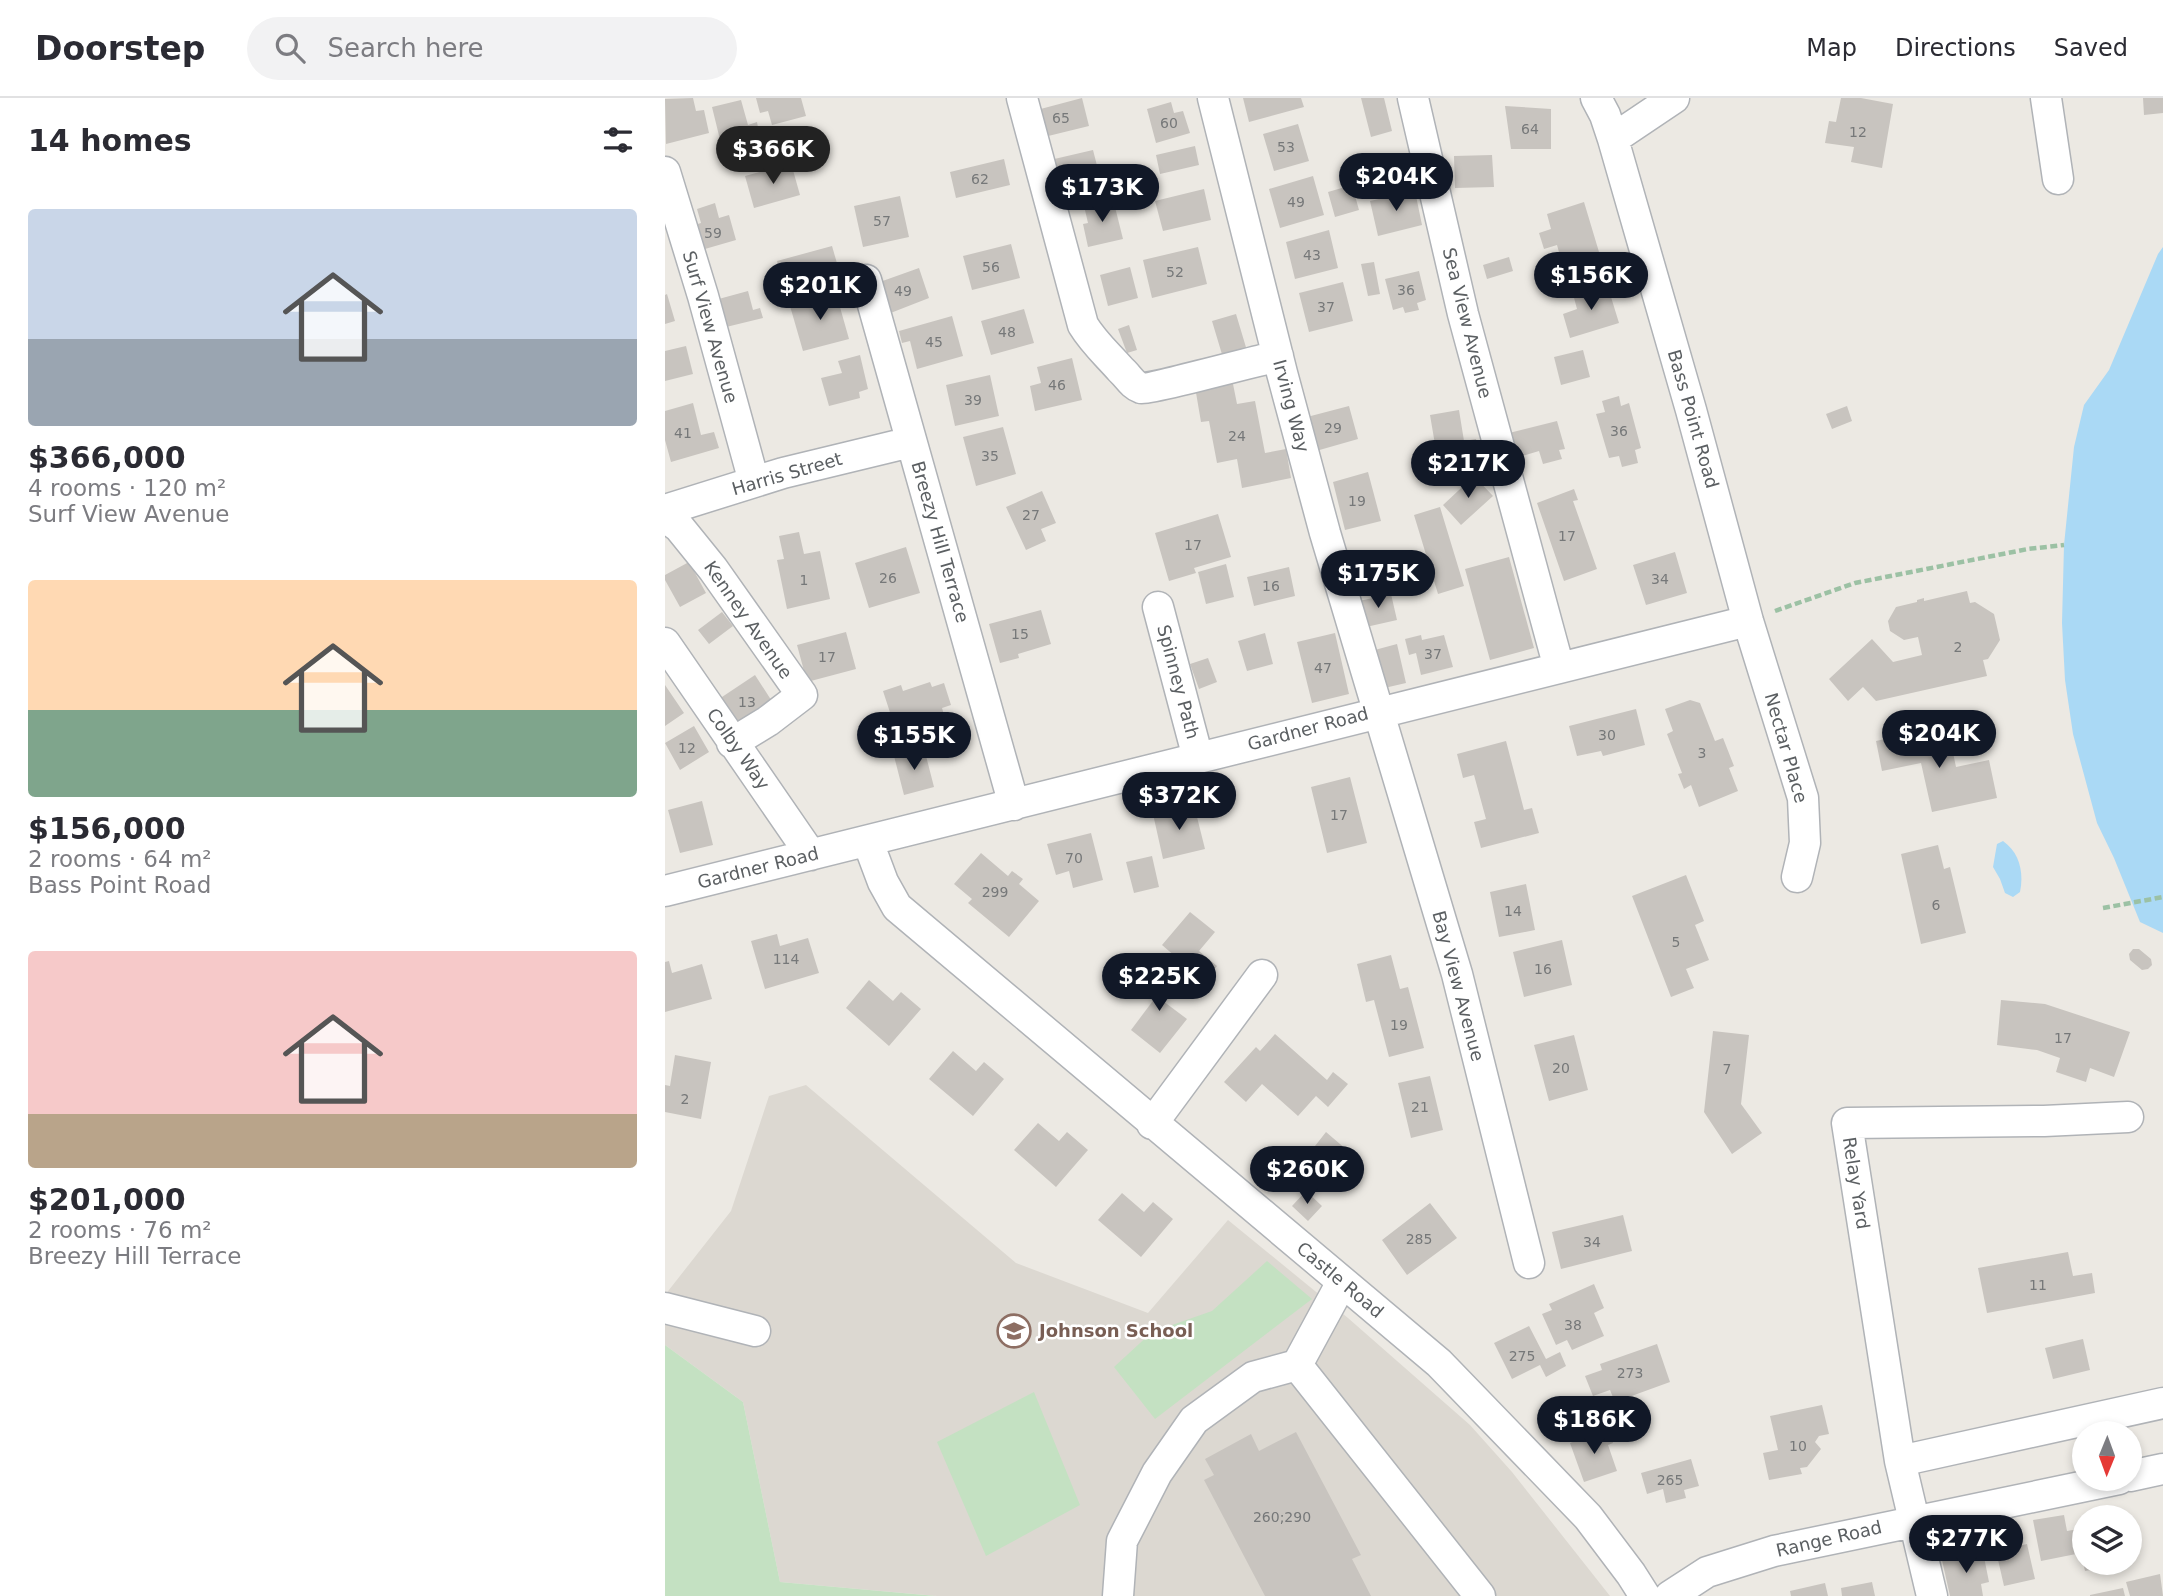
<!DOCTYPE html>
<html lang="en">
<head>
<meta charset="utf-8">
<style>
	:root { --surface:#fff; --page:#f2f2f3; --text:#2b2b33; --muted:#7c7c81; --line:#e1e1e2; --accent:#111827 }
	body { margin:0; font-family:"DejaVu Sans",sans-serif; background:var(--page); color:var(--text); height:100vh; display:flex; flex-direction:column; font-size:26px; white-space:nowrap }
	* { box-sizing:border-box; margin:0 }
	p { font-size:23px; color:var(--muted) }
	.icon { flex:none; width:38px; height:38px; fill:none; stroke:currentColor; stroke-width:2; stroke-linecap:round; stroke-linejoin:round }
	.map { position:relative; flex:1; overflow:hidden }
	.drawer { display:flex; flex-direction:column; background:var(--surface); width:665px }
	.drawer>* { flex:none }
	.needle { width:46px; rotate:181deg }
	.tools { position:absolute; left:1407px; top:1323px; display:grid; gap:14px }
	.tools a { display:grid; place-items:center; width:70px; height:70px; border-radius:50%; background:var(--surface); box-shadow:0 4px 10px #0003; font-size:35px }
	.price { position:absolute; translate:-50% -60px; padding:0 16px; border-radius:24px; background:var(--accent); color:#fff; font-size:23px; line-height:46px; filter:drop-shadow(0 2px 4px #0008) }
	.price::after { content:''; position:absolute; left:50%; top:42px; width:21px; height:16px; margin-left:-10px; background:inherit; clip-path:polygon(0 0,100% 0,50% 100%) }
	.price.current { background:#222; color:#fff }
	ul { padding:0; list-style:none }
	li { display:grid; align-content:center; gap:14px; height:371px; padding:0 28px }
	li span { display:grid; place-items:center; height:217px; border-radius:7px; color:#555 }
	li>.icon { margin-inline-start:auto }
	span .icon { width:126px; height:126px; fill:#fffc; stroke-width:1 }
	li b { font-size:30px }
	h2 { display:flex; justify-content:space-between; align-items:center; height:84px; padding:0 28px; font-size:30px }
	header { display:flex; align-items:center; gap:42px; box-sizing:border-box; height:98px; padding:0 35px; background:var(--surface); border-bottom:2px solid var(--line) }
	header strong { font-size:33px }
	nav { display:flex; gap:38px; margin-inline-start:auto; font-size:24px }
	.search { width:490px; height:63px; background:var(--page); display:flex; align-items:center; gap:18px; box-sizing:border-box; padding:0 24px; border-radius:38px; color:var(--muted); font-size:26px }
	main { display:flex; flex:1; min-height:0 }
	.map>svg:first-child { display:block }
	.education { fill:#dcd8d1 }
	.green { fill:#c4e1c2 }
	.water { fill:#aad9f5 }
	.building { fill:#c8c4bf }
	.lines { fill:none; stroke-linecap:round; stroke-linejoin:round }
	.minor-casing { stroke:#b0b3b7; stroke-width:33 }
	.path { stroke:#9cc1a4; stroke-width:4.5; stroke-dasharray:7 3.5; stroke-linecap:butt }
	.minor { stroke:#fff; stroke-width:30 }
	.labels { text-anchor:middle; stroke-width:5; stroke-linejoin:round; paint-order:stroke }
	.number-label { font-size:14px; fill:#767879 }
	.street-label { font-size:18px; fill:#5b5f62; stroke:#fff }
	.education-label { font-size:18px; font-weight:bold; fill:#785e54; stroke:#fff; text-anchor:start }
</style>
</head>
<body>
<header>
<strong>Doorstep</strong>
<div class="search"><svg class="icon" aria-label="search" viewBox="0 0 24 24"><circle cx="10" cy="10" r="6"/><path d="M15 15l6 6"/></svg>Search here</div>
<nav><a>Map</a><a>Directions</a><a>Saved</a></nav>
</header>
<main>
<section class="drawer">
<h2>14 homes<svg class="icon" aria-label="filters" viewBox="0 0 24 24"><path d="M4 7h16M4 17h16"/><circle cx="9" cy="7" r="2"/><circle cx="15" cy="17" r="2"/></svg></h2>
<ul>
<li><span style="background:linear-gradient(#c9d6e8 60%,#9aa5b1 0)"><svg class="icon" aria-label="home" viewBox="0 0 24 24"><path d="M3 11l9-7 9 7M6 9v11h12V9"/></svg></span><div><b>$366,000</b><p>4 rooms · 120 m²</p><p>Surf View Avenue</p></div></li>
<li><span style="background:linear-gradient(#ffd9b3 60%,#7fa58c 0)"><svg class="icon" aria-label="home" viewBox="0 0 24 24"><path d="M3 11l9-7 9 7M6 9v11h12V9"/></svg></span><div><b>$156,000</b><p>2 rooms · 64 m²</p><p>Bass Point Road</p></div></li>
<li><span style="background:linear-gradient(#f6c9c9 75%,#b9a48a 0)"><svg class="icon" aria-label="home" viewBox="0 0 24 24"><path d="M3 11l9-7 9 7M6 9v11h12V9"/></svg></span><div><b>$201,000</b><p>2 rooms · 76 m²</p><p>Breezy Hill Terrace</p></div></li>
</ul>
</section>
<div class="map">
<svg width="1498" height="1498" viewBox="0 0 1498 1498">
	<rect width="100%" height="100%" fill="#ece9e3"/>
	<path class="education" d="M141,987L351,1165L483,1215L563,1122L683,1220L805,1327L847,1374L945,1498H272L115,1484L78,1304L0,1247V1197L66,1113L104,998Z"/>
	<path class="green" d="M602,1163L647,1201L490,1321L449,1269L487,1234L547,1213Z
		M0,1247L78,1304L115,1484L271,1498H0Z
		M369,1294L415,1407L321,1458L272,1344Z"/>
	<path class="water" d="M1498,149V835L1475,824L1449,760L1432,725L1408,636L1400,582L1397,525L1399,447L1409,349L1419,307L1444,272L1493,156Z
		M1338,743C1355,755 1359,775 1355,794L1348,799L1340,795L1335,781L1328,769L1332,746Z"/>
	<path class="building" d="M28,0L31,13L39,12L44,35L1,46L0,1Z
		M91,0H136L141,18L107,27L103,13L95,15Z
		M417,0L424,28L375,40L368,13Z
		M578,0H636L639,9L584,24Z
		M696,0H719L727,33L706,39Z
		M1176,0H1196L1228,6L1217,70L1186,64L1189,49L1160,45L1164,23L1171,24Z
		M1478,0H1498V15L1479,17Z
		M76,2L83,27L92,24L94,35L110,31L114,48L60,62L47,9Z
		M506,4L509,15L518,13L525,35L491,45L482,11Z
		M840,8L886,11V51H846Z
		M633,26L644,63L609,73L598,36Z
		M530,48L534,67L495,76L491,57Z
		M428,52L437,87L394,97L385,62Z
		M827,57L829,89L790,90L789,58Z
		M339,61L345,87L291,100L285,74Z
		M126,65L135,97L89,110L80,78Z
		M731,66L736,90L698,98L693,75Z
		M648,78L659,117L615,130L604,91Z
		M687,87L694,112L670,119L663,94Z
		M539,91L546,122L498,133L490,103Z
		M750,93L757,127L713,138L705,103Z
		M235,98L244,139L198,149L189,108Z
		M448,101L458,141L423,149L418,126L423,125L419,108Z
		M919,104L934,154L897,165L892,147L879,151L874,135L886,131L882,116Z
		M50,105L54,120L64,117L71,142L33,153L26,128L36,125L32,111Z
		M664,132L673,170L630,181L621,144Z
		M346,146L355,180L307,192L298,158Z
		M167,148L176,179L121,194L112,163Z
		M533,149L542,186L487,200L478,162Z
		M844,159L848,173L822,181L818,167Z
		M709,164L715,196L703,198L696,166Z
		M465,169L473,200L443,208L435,177Z
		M254,170L264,200L223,216L212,185Z
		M754,173L761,202L752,205L754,212L740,215L738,209L728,212L720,181Z
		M678,184L688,223L644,234L634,195Z
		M942,186L954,225L905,240L898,216L912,211L908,196Z
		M83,193L88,212L95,210L98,220L57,230L50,202Z
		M171,195L184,241L138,253L125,208Z
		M2,196L10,223L0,226V197Z
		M359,211L369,245L326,257L316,223Z
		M571,216L583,256L559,263L547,223Z
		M287,218L298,258L252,271L245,243L237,245L234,233Z
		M464,227L472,252L462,255L453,231Z
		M21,248L28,276L0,283V253Z
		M918,252L925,279L896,287L889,259Z
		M195,257L203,291L194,294L195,300L164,308L156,280L177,275L173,263Z
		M407,260L417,302L370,313L365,288L376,285L372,269Z
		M566,276L572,306L590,303L600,355L621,351L626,380L577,390L572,361L552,365L544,323L536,324L529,283Z
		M325,277L334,318L290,328L281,287Z
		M954,298L956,308L964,305L976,350L970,352L973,365L957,369L954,358L944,360L931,316L940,314L937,303Z
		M28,305L36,337L49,334L54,350L6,364L0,342V313Z
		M684,308L693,341L651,353L642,319Z
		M1182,308L1187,323L1167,331L1161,316Z
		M794,312L799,343L811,341L815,362L774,370L765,317Z
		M892,323L900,351L894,352L897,361L878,366L874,353L850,360L844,335Z
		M338,329L351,376L311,388L298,339Z
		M703,374L716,423L680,432L668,384Z
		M809,378L828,398L796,427L778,407Z
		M909,391L913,402L908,403L932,471L899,483L872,405Z
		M377,393L391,425L376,431L381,443L361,452L341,409Z
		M775,409L799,488L773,496L749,417Z
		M553,416L566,459L529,470L531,475L504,483L490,435Z
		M134,434L139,456L155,453L165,501L122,511L112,462L119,461L114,438Z
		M241,449L255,495L204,510L190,465Z
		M1010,454L1022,495L981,507L968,467Z
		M844,459L869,550L825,562L800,471Z
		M24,464L41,495L15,509L0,482V477Z
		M561,466L569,499L541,506L533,474Z
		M624,469L630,498L589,508L582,479Z
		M1302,493L1305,505L1310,504L1329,516L1335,542L1323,561L1318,562L1322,578L1211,603L1198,589L1183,603L1164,581L1207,541L1228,564L1257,557L1253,539L1239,542L1225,533L1223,523L1231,509L1252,504V502L1259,500V503Z
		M726,496L732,522L701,529L694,503Z
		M376,512L386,546L353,556L354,560L335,565L324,526Z
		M57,514L68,528L44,546L33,532Z
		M181,534L191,571L142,584L132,547Z
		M600,535L608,566L582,573L573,543Z
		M670,535L684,596L647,605L632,544Z
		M756,537L757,542L779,537L788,569L756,577L751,555L744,557L740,541Z
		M732,546L741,585L715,591L706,553Z
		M543,560L552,584L534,591L525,566Z
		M90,577L110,608L75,631L54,601Z
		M265,584L267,589L279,585L286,607L277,610L283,630L235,645L218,593L236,587L238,593Z
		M0,587L19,615L0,628Z
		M1025,602L1035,605L1050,643L1058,640L1069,668L1064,670L1073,693L1034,709L1026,687L1019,691L1013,676L1017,675L1002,636L1008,633L1000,611Z
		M971,611L980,647L938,658L936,653L912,658L904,628Z
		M29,628L44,654L15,672L0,645Z
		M1250,634L1251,642L1284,635L1291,669L1324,662L1332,700L1267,714L1256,665L1217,673L1211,643Z
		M841,643L859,712L867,710L874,735L816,750L809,724L821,721L809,677L798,680L792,656Z
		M259,650L269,689L239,697L229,658Z
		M685,679L702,745L662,755L646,689Z
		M37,703L48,747L15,755L3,712Z
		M529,707L540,751L498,761L488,716Z
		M426,735L438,782L408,790L404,773L391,777L382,746Z
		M1273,747L1279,771L1285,769L1301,835L1256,846L1236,756Z
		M316,755L343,778L347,773L358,781L354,786L374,803L344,839L303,805L307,801L289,786Z
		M487,758L494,789L469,795L461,764Z
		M1021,777L1039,823L1030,827L1044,862L1021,871L1029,890L1006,899L967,798Z
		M861,786L870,832L834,839L825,794Z
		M525,814L550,834L534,853L552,868L539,883L497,847Z
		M112,836L115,848L143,840L154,875L100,891L86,843Z
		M897,842L907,887L859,899L848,854Z
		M1468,851H1474L1486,861L1487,867L1483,871L1477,872L1465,862L1464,856Z
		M726,857L735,891L743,889L759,950L724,959L709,902L701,904L692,866Z
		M4,863L7,875L37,866L47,901L0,914V864Z
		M496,869L514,883L498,903L522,921L495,955L466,932L490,900L478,891Z
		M204,882L228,903L236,894L256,911L224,948L181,910Z
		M1336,902L1380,906L1465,934L1449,979L1425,970L1421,984L1391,974L1395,960L1372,952L1332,947Z
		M1048,933L1084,937L1076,1006L1097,1035L1067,1056L1039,1014Z
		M610,936L662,982L668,974L683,986L663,1009L651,998L633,1018L597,986L581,1004L559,984L591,949L595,953Z
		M909,937L923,992L884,1003L869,947Z
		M288,953L311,973L319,964L339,981L308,1018L264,981Z
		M10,957L46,964L36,1021L0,1014V987L5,988Z
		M765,978L778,1032L746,1040L733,985Z
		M373,1025L394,1043L402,1034L423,1052L391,1089L349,1052Z
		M661,1034L682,1052L649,1093L628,1076Z
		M641,1093L657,1108L643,1123L627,1108Z
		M457,1095L479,1114L488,1104L508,1121L476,1159L433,1122Z
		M765,1105L792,1140L742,1177L717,1142Z
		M958,1117L967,1153L896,1171L887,1134Z
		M1403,1154L1408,1178L1427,1175L1430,1195L1322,1215L1313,1170Z
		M929,1186L939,1210L929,1215L939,1238L907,1252L902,1242L891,1247L877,1216L887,1212L884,1206Z
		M864,1228L881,1261L895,1254L901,1268L881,1279L875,1267L847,1281L829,1245Z
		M1418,1241L1425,1272L1388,1281L1380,1250Z
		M992,1246L1005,1284L950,1304L945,1292L928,1298L920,1278L937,1272L935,1266Z
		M1157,1307L1164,1336L1154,1338L1150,1344L1156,1351L1142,1369L1135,1370L1137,1376L1104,1382L1098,1355L1113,1352L1105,1318Z
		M943,1331L948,1345L943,1347L952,1373L919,1384L905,1345Z
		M631,1334L696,1457L687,1461L706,1498H600L539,1382L549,1377L540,1361L586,1336L594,1353Z
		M1026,1361L1034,1388L1019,1392L1021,1400L1001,1405L998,1391L982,1396L976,1375Z
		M1399,1417L1402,1433L1419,1430V1465L1457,1466L1420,1473L1416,1455L1376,1463L1368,1422Z
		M1362,1446L1370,1481L1339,1488L1331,1453Z
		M1318,1454L1324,1484L1316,1486L1318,1498H1285L1277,1462Z
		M1495,1476L1498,1498H1465L1461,1484Z
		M1207,1484L1210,1498H1177L1176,1490Z
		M1160,1485L1163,1498H1126L1125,1493Z
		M1458,1490L1460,1498H1425V1497Z"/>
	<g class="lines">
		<defs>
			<path id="minor" d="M357,0L418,227C429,245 442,256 456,272C463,278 467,287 476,290C483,292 595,262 613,258
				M548,0L617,275L660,435L792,876L864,1165
				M748,0L798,216L894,570
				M931,0L940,17L948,41L1026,312L1083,523L1138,700L1140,745L1132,779
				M1381,0L1393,81
				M948,41L1009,0
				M0,74L38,198L89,384
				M201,182L349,707
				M0,412L118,375L246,344
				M0,419L14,429L48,471L137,597L103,623L67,645
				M493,509L533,660
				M0,545L146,757
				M203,744L218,784L232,809L774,1265L923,1419L966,1476L980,1498
				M0,793L1083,523
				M487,1026L597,877
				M677,1184L632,1267L815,1498
				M0,1210L90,1233
				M1235,1363L1498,1305
				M1465,1378L1498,1371
				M453,1498L457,1443L492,1375L529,1322L588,1279L632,1267
				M1005,1498L1042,1474L1109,1453L1454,1381
				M1267,1498L1235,1363L1182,1025L1379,1023L1463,1019"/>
		</defs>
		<use href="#minor" class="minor-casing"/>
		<path class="path" d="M1110,513L1190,485L1363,451L1399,447
			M1438,810L1498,799"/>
		<use href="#minor" class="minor"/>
	</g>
	<defs>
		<symbol id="school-ring" viewBox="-11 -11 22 22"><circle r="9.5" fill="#fff" stroke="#8d6e63" stroke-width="1.5"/><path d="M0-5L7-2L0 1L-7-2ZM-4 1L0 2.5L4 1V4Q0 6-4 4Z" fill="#8d6e63"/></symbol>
	</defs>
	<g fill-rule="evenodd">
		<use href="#school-ring" x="330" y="1214" width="38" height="38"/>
	</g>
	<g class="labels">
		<g class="number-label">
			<text x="396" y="25">65</text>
			<text x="504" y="30">60</text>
			<text x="865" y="36">64</text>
			<text x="1193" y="39">12</text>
			<text x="621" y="54">53</text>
			<text x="315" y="86">62</text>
			<text x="631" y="109">49</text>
			<text x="217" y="128">57</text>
			<text x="48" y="140">59</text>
			<text x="647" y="162">43</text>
			<text x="326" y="174">56</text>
			<text x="510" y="179">52</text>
			<text x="741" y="197">36</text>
			<text x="238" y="198">49</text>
			<text x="661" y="214">37</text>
			<text x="342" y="239">48</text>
			<text x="269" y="249">45</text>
			<text x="392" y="292">46</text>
			<text x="308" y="307">39</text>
			<text x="668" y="335">29</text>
			<text x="954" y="338">36</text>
			<text x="18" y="340">41</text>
			<text x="572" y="343">24</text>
			<text x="325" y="363">35</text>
			<text x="692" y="408">19</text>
			<text x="366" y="422">27</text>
			<text x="902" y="443">17</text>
			<text x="528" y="452">17</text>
			<text x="223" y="485">26</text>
			<text x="995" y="486">34</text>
			<text x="139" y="487">1</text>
			<text x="606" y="493">16</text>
			<text x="355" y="541">15</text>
			<text x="1293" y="554">2</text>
			<text x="768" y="561">37</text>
			<text x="162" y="564">17</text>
			<text x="658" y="575">47</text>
			<text x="82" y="609">13</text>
			<text x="942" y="642">30</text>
			<text x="22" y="655">12</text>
			<text x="1037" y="660">3</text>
			<text x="674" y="722">17</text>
			<text x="409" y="765">70</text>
			<text x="330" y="799">299</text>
			<text x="1271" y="812">6</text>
			<text x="848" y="818">14</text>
			<text x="1011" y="849">5</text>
			<text x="121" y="866">114</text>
			<text x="878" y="876">16</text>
			<text x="734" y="932">19</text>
			<text x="1398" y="945">17</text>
			<text x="896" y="975">20</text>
			<text x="1062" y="976">7</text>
			<text x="20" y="1006">2</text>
			<text x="755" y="1014">21</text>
			<text x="754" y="1146">285</text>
			<text x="927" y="1149">34</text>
			<text x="1373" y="1192">11</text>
			<text x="908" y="1232">38</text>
			<text x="857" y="1263">275</text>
			<text x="965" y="1280">273</text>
			<text x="1133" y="1353">10</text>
			<text x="1005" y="1387">265</text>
			<text x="617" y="1424">260;290</text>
		</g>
		<g class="street-label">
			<text transform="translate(802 225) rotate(76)" y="6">Sea View Avenue</text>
			<text transform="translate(45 229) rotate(74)" y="6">Surf View Avenue</text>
			<text transform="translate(626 308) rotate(75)" y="6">Irving Way</text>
			<text transform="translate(1028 321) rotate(74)" y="6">Bass Point Road</text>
			<text transform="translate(122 376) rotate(-16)" y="6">Harris Street</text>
			<text transform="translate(275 444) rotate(74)" y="6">Breezy Hill Terrace</text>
			<text transform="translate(83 522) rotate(55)" y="6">Kenney Avenue</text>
			<text transform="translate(513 584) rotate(75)" y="6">Spinney Path</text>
			<text transform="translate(643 631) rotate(-15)" y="6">Gardner Road</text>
			<text transform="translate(1121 650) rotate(74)" y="6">Nectar Place</text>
			<text transform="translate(73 651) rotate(55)" y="6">Colby Way</text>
			<text transform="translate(93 770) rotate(-14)" y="6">Gardner Road</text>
			<text transform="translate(793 888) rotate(75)" y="6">Bay View Avenue</text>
			<text transform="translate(1191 1085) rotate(81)" y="6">Relay Yard</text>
			<text transform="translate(675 1182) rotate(40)" y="6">Castle Road</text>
			<text transform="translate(1164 1441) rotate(-13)" y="6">Range Road</text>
		</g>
		<g class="education-label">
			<text x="374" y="1239">Johnson School</text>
		</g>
	</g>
</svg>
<div class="tools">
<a><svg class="needle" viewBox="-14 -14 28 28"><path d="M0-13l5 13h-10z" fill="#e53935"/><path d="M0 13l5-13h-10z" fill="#7c7c81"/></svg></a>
<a><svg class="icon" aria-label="layers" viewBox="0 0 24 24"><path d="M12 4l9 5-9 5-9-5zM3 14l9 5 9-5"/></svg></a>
</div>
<b class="price current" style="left:108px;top:88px">$366K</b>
<b class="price" style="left:731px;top:115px">$204K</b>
<b class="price" style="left:437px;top:126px">$173K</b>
<b class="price" style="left:926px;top:214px">$156K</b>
<b class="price" style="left:155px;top:224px">$201K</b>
<b class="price" style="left:803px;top:402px">$217K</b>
<b class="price" style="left:713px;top:512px">$175K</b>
<b class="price" style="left:1274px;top:672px">$204K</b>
<b class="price" style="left:249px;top:674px">$155K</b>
<b class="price" style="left:514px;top:734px">$372K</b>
<b class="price" style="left:494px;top:915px">$225K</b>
<b class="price" style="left:642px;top:1108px">$260K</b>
<b class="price" style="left:929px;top:1358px">$186K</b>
<b class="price" style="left:1301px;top:1477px">$277K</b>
</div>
</main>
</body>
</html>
